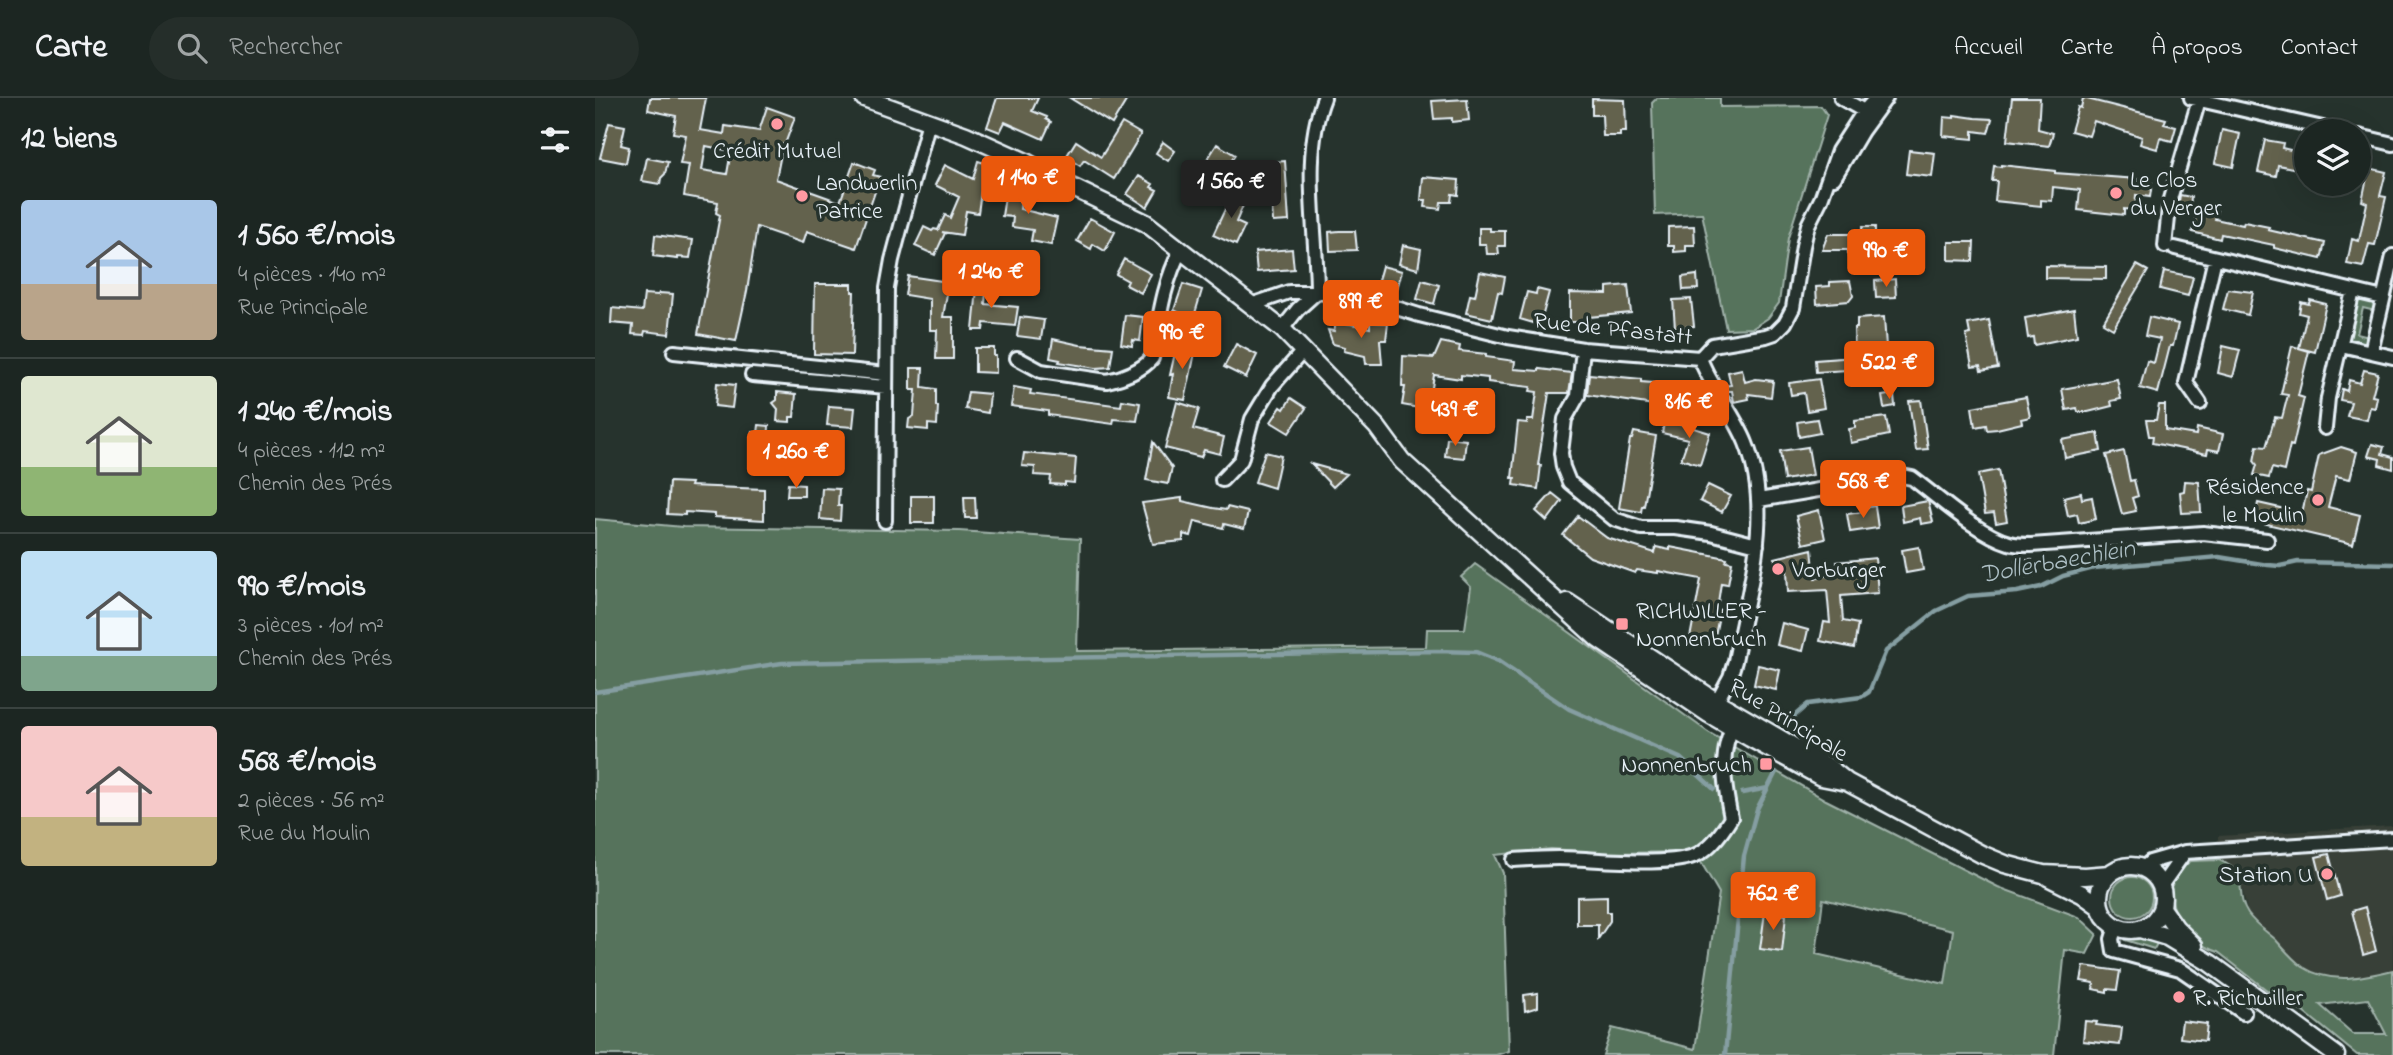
<!DOCTYPE html>
<html lang="fr">
<head>
<meta charset="utf-8">
<style>
	:root { --surface:#1c2622; --page:#252e2a; --text:#f1f3f6; --muted:#a0a5a5; --line:#3a4340; --accent:#ea580c }
	body { margin:0; font-family:"Indie Flower",sans-serif; background:var(--page); color:var(--text); height:100vh; display:flex; flex-direction:column; font-size:26px; white-space:nowrap }
	* { box-sizing:border-box; margin:0 }
	p { font-size:23px; color:var(--muted) }
	.icon { flex:none; width:38px; height:38px; fill:none; stroke:currentColor; stroke-width:2; stroke-linecap:round; stroke-linejoin:round }
	.map { position:relative; flex:1; overflow:hidden }
	.side { display:flex; flex-direction:column; background:var(--surface); width:595px }
	.side>* { flex:none }
	.controls { position:absolute; left:1699px; top:21px; display:grid; gap:14px }
	.controls a { display:grid; place-items:center; width:77px; height:77px; border-radius:50%; background:var(--surface); box-shadow:0 7px 28px #0002,0 0 0 2px var(--line); font-size:35px }
	.price { position:absolute; translate:-50% -60px; padding:0 16px; border-radius:7px; background:var(--accent); color:#fff; font-size:23px; line-height:46px; filter:drop-shadow(0 2px 4px #0008) }
	.price::after { content:''; position:absolute; left:50%; top:42px; width:21px; height:16px; margin-left:-10px; background:inherit; clip-path:polygon(0 0,100% 0,50% 100%) }
	.price.on { background:#222; color:#fff }
	ul { padding:0; list-style:none }
	li { display:flex; align-items:center; gap:21px; height:175px; padding:0 21px }
	li+li { border-top:2px solid var(--line) }
	li span { display:grid; place-items:center; flex:none; width:196px; height:140px; border-radius:7px; color:#555 }
	li>.icon { margin-inline-start:auto }
	span .icon { width:84px; height:84px; fill:#fffc; stroke-width:1 }
	li b { font-size:30px }
	h2 { display:flex; justify-content:space-between; align-items:center; height:84px; padding:0 21px; font-size:30px }
	header { display:flex; align-items:center; gap:42px; box-sizing:border-box; height:98px; padding:0 35px; background:var(--surface); border-bottom:2px solid var(--line) }
	header strong { font-size:33px }
	nav { display:flex; gap:38px; margin-inline-start:auto; font-size:24px }
	.search { width:490px; height:63px; background:var(--page); display:flex; align-items:center; gap:18px; box-sizing:border-box; padding:0 24px; border-radius:38px; color:var(--muted); font-size:26px }
	main { display:flex; flex:1; min-height:0 }
	.map>svg:first-child { display:block }
	.built { fill:#394137 }
	.green { fill:#57735b; stroke:#a0b2aa; stroke-width:2; fill-rule:evenodd }
	.lines { fill:none; stroke-linecap:round; stroke-linejoin:round }
	.stream { stroke:#859ea2; stroke-width:4.5 }
	.building { fill:#64624e; stroke:#e8f1f8; stroke-width:2; fill-rule:evenodd }
	.minor-casing { stroke:#e8f1f8; stroke-width:18 }
	.secondary-casing { stroke:#e8f1f8; stroke-width:21 }
	.minor { stroke:#26332d; stroke-width:12 }
	.secondary { stroke:#26332d; stroke-width:16 }
	.poi-dot { fill:#ff9aa2; stroke:#26332d; stroke-width:2.5 }
	.labels { text-anchor:middle; stroke-width:7; stroke-linejoin:round; paint-order:stroke }
	.poi-label { font-size:24px; fill:#e8f1f8; stroke:#26332d; text-anchor:start }
	.street-label { font-size:24px; fill:#e8f1f8; stroke:#26332d }
	.water-label { font-size:26px; font-style:italic; fill:#aec0c6; stroke:#26332d }
</style>
</head>
<body>
<header>
<strong>Carte</strong>
<div class="search"><svg class="icon" aria-label="search" viewBox="0 0 24 24"><circle cx="10" cy="10" r="6"/><path d="M15 15l6 6"/></svg>Rechercher</div>
<nav><a>Accueil</a><a>Carte</a><a>À propos</a><a>Contact</a></nav>
</header>
<main>
<section class="side">
<h2>12 biens<svg class="icon" aria-label="filters" viewBox="0 0 24 24"><path d="M4 7h16M4 17h16"/><circle cx="9" cy="7" r="2"/><circle cx="15" cy="17" r="2"/></svg></h2>
<ul>
<li><span style="background:linear-gradient(#a9c7e8 60%,#b9a48a 0)"><svg class="icon" aria-label="home" viewBox="0 0 24 24"><path d="M3 11l9-7 9 7M6 9v11h12V9"/></svg></span><div><b>1 560 €/mois</b><p>4 pièces · 140 m²</p><p>Rue Principale</p></div></li>
<li><span style="background:linear-gradient(#dfe7d0 65%,#8fb573 0)"><svg class="icon" aria-label="home" viewBox="0 0 24 24"><path d="M3 11l9-7 9 7M6 9v11h12V9"/></svg></span><div><b>1 240 €/mois</b><p>4 pièces · 112 m²</p><p>Chemin des Prés</p></div></li>
<li><span style="background:linear-gradient(#bfe0f5 75%,#7fa58c 0)"><svg class="icon" aria-label="home" viewBox="0 0 24 24"><path d="M3 11l9-7 9 7M6 9v11h12V9"/></svg></span><div><b>990 €/mois</b><p>3 pièces · 101 m²</p><p>Chemin des Prés</p></div></li>
<li><span style="background:linear-gradient(#f6c9c9 65%,#c2b280 0)"><svg class="icon" aria-label="home" viewBox="0 0 24 24"><path d="M3 11l9-7 9 7M6 9v11h12V9"/></svg></span><div><b>568 €/mois</b><p>2 pièces · 56 m²</p><p>Rue du Moulin</p></div></li>
</ul>
</section>
<div class="map">
<svg width="1798" height="957" viewBox="0 0 1798 957">
	<rect width="100%" height="100%" fill="#26332d"/>
	<filter id="ink" filterUnits="userSpaceOnUse"><feTurbulence type="fractalNoise" baseFrequency=".0143" numOctaves="2"/><feDisplacementMap in="SourceGraphic" scale="14" xChannelSelector="R" yChannelSelector="G"/><feConvolveMatrix kernelMatrix="1 2 1 2 8 2 1 2 1" color-interpolation-filters="sRGB"/></filter>
	<g filter="url(#ink)">
		<path class="built" d="M1798,728V872L1782,877L1764,880H1745L1726,877L1708,869L1653,816L1644,776L1639,770L1624,762L1623,738Z"/>
		<path class="green" d="M1062,0H1125V9L1226,8L1232,17L1193,140L1184,205L1173,220L1158,230L1131,231L1107,115L1060,117L1057,5Z
			M1763,201L1781,205L1780,213L1768,210L1762,236L1774,239L1772,245L1754,241Z
			M0,421L88,429L364,433L485,441L482,553L831,549L832,531H870L876,489L866,479L880,466L1113,634L1231,702L1403,789L1484,819L1502,836L1492,856L1470,852L1459,957H1008L1017,930L1100,951L1124,795L1100,754L1013,755L956,751L900,757L908,775L914,953L901,957H0ZM1228,801L1358,832L1350,886L1221,856Z
			M1624,762C1657,776 1638,794 1653,816C1660,826 1672,834 1681,842C1689,851 1698,862 1708,869C1736,887 1769,879 1798,872V957H1762L1709,914L1691,907L1623,854C1590,843 1570,811 1578,776L1596,763ZM1773,901L1791,936H1758L1725,907Z
			M1517 799a20 20 0 1 1 40 0a20 20 0 1 1-40 0Z
			M1549,837L1564,842L1559,851L1530,842L1532,839Z"/>
		<g class="lines">
			<path class="stream" d="M0,594L187,565L842,553L881,554L903,563L974,611L1085,660L1119,691
				M1188,628L1213,606L1266,599L1274,594L1291,553L1341,513L1373,498L1422,494L1446,489L1468,478L1499,470L1624,459L1673,467L1685,468L1703,464L1798,466
				M1147,695L1173,690
				M1130,957L1149,758L1162,711L1181,674"/>
		</g>
		<path class="building" d="M55,0H111L105,32L129,36L130,28L164,33L172,9L200,19L190,46H188L181,81L245,104L259,64L280,72L278,77L285,79L261,150L212,133L208,145L162,129L152,193L141,243L103,236L125,117L121,115L123,104L89,98L94,67L85,66L91,37L78,35L81,18L53,12ZM111,48L136,53L132,76L107,72Z
			M402,0H443L437,13L452,19L451,21L456,24L448,41L410,24L405,34L392,29Z
			M475,0H533L517,26Z
			M1417,0H1445L1443,31L1458,35L1454,48L1412,43Z
			M1488,0L1571,21L1569,26L1581,29L1577,43L1565,40L1562,51L1545,46L1547,39L1499,23L1494,38L1476,33L1483,9L1486,10Z
			M872,1L874,22L857,24V20L839,21L837,3Z
			M997,1L1030,2L1031,34H1025V38H1008L1007,17H997Z
			M1359,17L1380,20L1397,21L1393,35L1378,33V41L1348,38L1349,19L1359,20Z
			M14,25L30,28L26,47L34,49L31,65L5,60Z
			M527,25L546,36L519,81L489,62L485,68L471,59L481,43L506,59Z
			M1627,32L1645,36L1638,69L1620,65Z
			M1670,42L1688,45L1687,50L1712,56V73L1683,67L1681,78L1663,74Z
			M568,44L580,53L573,63L561,55Z
			M622,46L640,57L627,77L609,67Z
			M1314,52L1340,55L1337,79L1311,76Z
			M52,60L73,64L70,76L66,80L65,86L47,83Z
			M383,63L396,67L389,95L386,94L383,115L371,113L367,137L347,134L350,135L340,157L320,148L329,129L337,133L339,131L343,132L350,117L355,120L364,99L340,87L350,67L378,81Z
			M690,63L694,123L678,124L676,89H671L668,65Z
			M1406,67L1460,73V75L1543,81V84L1557,85L1555,99L1541,97L1540,112L1529,111V117L1483,112L1485,92L1458,89L1457,103L1446,102V108L1400,103L1402,83H1397L1399,68L1406,69Z
			M1774,70L1791,74L1785,98L1791,99L1780,147L1774,146L1768,169L1752,166L1757,141L1764,143L1772,105L1767,103Z
			M544,78L558,86L556,89L562,92L552,109L532,96Z
			M828,79L864,82L863,97L857,96L856,104H846L845,111L830,109L831,102H826Z
			M412,85L428,87L425,111L462,120L456,147L436,143L438,132L417,129L418,119L407,118Z
			M639,92L652,98L641,124L650,128L641,147L618,137Z
			M1585,97L1596,99L1595,111L1583,110Z
			M1603,109L1622,113L1620,121L1648,127L1649,124L1674,129L1673,132L1730,145L1726,161L1679,150V147L1626,136L1625,141L1597,134Z
			M495,120L520,134L510,153L498,146L496,151L482,143Z
			M1099,128L1100,147H1091V153L1079,154V148H1073V129Z
			M1267,129H1280V136H1285L1284,156H1268V159H1253V152H1227L1233,136H1267Z
			M884,130H895V133H910V148H903L904,156H892L891,146H884Z
			M744,133H760L762,152L735,153L734,134Z
			M60,137L98,142L95,160L83,159V161L58,158Z
			M1354,144H1379L1378,163L1354,162Z
			M808,147L826,151L823,171L804,166Z
			M697,151L699,171L662,174L660,154Z
			M529,161L556,176L546,195L531,187L533,183L521,176Z
			M1542,167L1553,173L1518,231L1508,225Z
			M787,168L807,173L802,191L799,190L797,198L780,193Z
			M1450,168L1511,169V181L1450,180Z
			M1569,173L1598,179L1593,198L1565,191Z
			M885,174L910,179L907,195L903,194L897,221L871,215L875,197L880,198Z
			M1102,177L1103,191L1088,192L1087,179Z
			M313,178L354,184L348,219H358V261H341L342,232H335V201L310,197Z
			M383,180L392,181L390,206L423,209L420,228L389,225L388,232H378Z
			M1300,181L1301,199L1281,200L1280,183Z
			M827,182L844,187L839,206L822,201Z
			M1255,183L1258,198L1254,203L1222,206L1221,189L1235,188V184Z
			M220,186H257V194H259L257,257L219,256Z
			M588,186L607,192L598,222L579,212Z
			M1033,187L1036,215L994,219V224H975V195L1012,196V189Z
			M942,191L954,194L945,227L925,221L932,194L941,196Z
			M1633,191L1658,194L1653,217L1628,211Z
			M64,195L78,196L74,236L50,233L49,237L37,236L38,227L16,225L17,210L47,213L49,196L63,197Z
			M1096,201L1099,228L1080,230L1078,202Z
			M1715,202L1731,206L1720,254L1704,250L1712,217L1704,215L1706,204L1714,206Z
			M1479,211L1482,238L1439,247L1438,239L1433,240L1430,220Z
			M530,217L548,219L545,243L538,242L537,248L526,246Z
			M425,219L449,222L446,241L422,238Z
			M1289,219L1291,249L1306,248V256L1332,255L1333,267L1221,274L1220,262L1260,259L1259,230H1262V221Z
			M1554,219L1583,226L1578,248H1575L1563,295L1545,290L1552,263L1559,265L1565,241L1550,238Z
			M1394,222L1403,270L1386,273L1385,268L1377,269L1371,237L1375,236L1373,226Z
			M741,223L775,230V224L793,225L791,242H785L787,266H771L770,258L749,253L750,249L738,246L733,232L739,233Z
			M458,241L485,247L518,250L515,269L501,270L464,264L465,262L455,260Z
			M846,244L865,248L864,253L891,256V259L920,263L919,271L944,273V271L977,275L974,295H954L943,367H946L943,391L919,387L920,380H917L923,324L932,325V322H938L942,294L935,293L936,289L893,284V280L866,277V281L839,277L836,296L864,301L863,317L807,307L810,289H807L808,258L839,260Z
			M582,246L601,250L590,302L574,299L578,276L575,277Z
			M641,246L662,257L651,280L629,269Z
			M1628,248L1645,252L1638,279L1623,275Z
			M1697,248L1714,253L1703,298L1709,300L1698,348L1695,347L1689,373L1677,370L1674,380L1659,377L1662,367L1659,363L1662,348L1671,349L1680,319L1687,320L1693,297L1686,296Z
			M380,250H399V258H401V275L380,274Z
			M316,270H328L327,289L341,291V308H343L342,327L333,326V332L313,330L314,321L319,318L321,292H316Z
			M1147,271L1150,284L1161,281L1178,283L1176,299L1153,296L1154,301L1139,304L1137,293H1132L1129,288L1136,287L1133,274Z
			M1769,272L1783,275L1777,298L1782,299L1780,310L1775,309L1772,322L1752,318L1756,304L1745,302L1747,291L1752,293L1754,282L1765,285Z
			M994,276L1046,281V284L1082,287L1079,310L992,297Z
			M1224,281L1229,310L1212,313L1209,295L1196,297L1194,285Z
			M1522,281L1526,301L1516,303L1517,308L1493,314H1483L1482,310L1471,312L1467,291Z
			M122,285L140,287L137,310L120,308Z
			M419,289L436,292L435,296L526,308L527,302L545,305L542,323L519,321L518,326L453,317V313L416,308Z
			M182,294L201,296L199,319H195V324L182,323L183,311L178,305L182,302Z
			M373,294L395,296L393,315L370,311Z
			M1299,296L1300,308L1289,310L1287,298Z
			M1431,299L1435,319L1426,321L1427,325L1402,331L1392,332L1391,327L1380,329L1377,309Z
			M696,300L711,310L694,335L676,324L686,309L689,311Z
			M1326,302L1333,351L1321,352L1314,303Z
			M582,304L604,311L598,331L629,339L625,356L609,352L606,359L570,350Z
			M1564,307H1570V332L1601,337L1602,330L1628,336L1624,353L1613,351L1612,356L1557,345L1558,338H1554L1551,322H1561Z
			M234,308L260,310L258,329L232,327Z
			M1291,319L1294,337L1256,345L1254,331L1260,330V323Z
			M1070,321L1115,335L1105,367L1086,361L1093,341L1067,335Z
			M1222,321L1225,335L1204,339L1202,324Z
			M164,327L174,328L172,366L160,365L162,351H157L158,334L163,335Z
			M1039,334L1061,338L1049,408H1047L1046,414L1024,410L1035,341H1037Z
			M1503,335L1506,353L1470,360L1467,342Z
			M852,340L871,342L869,360L850,358Z
			M558,344L577,370L573,386L551,382Z
			M1777,346L1789,349L1787,356L1798,359V371L1784,367L1785,361L1773,358Z
			M1213,349L1218,377L1189,382L1185,353Z
			M1746,349L1762,354L1755,381L1741,378L1733,409L1765,417L1758,446L1659,423L1663,405L1707,415L1712,393L1716,394L1724,357Z
			M1529,353L1535,383L1539,382L1543,398L1537,400L1541,413L1527,416L1511,357Z
			M670,354L686,358L679,390L660,384Z
			M429,355L481,360L479,385L470,384V387L455,386L456,378L439,377L440,369L427,368Z
			M716,366L752,376L738,389Z
			M1403,372L1412,423L1401,425L1399,415L1390,416L1383,376Z
			M1590,383L1604,384L1606,414L1587,415L1585,394L1589,393Z
			M74,384L96,385L95,388L169,391V422L120,419V416L90,414V417L72,416Z
			M193,386L209,387V398H192Z
			M1113,387L1136,398L1127,414L1105,403Z
			M227,390L244,391L243,408H246L245,423L225,421Z
			M957,395L967,403L952,423L941,413Z
			M1486,395L1487,401L1497,399L1501,421L1484,425L1482,416L1473,418L1469,399Z
			M316,398H339V425H316Z
			M369,399H380L381,420H370Z
			M587,400V403L618,410L631,412L632,409L653,414L649,431L629,426L628,430L600,423L596,438L588,436V443L558,446L547,405Z
			M1333,403L1338,424L1326,426L1325,420L1308,424L1306,408Z
			M1280,408L1283,430L1255,434L1252,416L1268,414L1267,410Z
			M1224,412L1230,441L1208,446L1201,418Z
			M983,418L1012,440L1060,455L1061,449L1075,452V449L1132,460L1131,463L1137,464L1133,486L1126,485L1122,511L1125,512L1120,538H1117L1116,544L1095,540L1106,481L1063,473V475L1042,472L1040,475L995,459L968,437Z
			M1324,449L1328,472L1311,475L1307,452Z
			M1217,451L1220,481L1243,474L1242,464L1280,460L1283,495L1246,498L1248,523L1263,526L1259,550L1225,543L1229,524L1235,525L1232,492L1193,494L1192,472L1183,474L1180,460Z
			M1437,462L1438,478L1421,479L1420,463Z
			M1187,525L1213,532L1208,553L1182,547Z
			M1163,567L1185,572L1181,592L1159,587Z
			M1734,756L1745,798L1732,802L1721,759Z
			M1012,798V814H1015V823L1003,841V827H982V799Z
			M1770,809L1781,853L1768,857L1757,813Z
			M1170,814L1191,817L1187,854L1165,851Z
			M1489,868L1525,873L1522,892L1512,891V894L1498,891L1499,885L1486,883Z
			M943,895V909L930,913L929,897Z
			M1490,923L1502,924L1501,927L1527,930L1525,947L1488,943Z
			M1587,923L1612,926L1610,943L1585,940Z"/>
		<g class="lines">
			<defs>
				<path id="minor" d="M729,0C706,58 722,132 722,194L766,199L824,217L913,239L988,251L1105,260
					M1246,0L1269,13
					M1596,0L1741,33
					M1764,38L1798,46
					M1239,80L1267,33L1291,0
					M1570,148L1575,101L1604,2
					M1580,150L1788,200
					M656,207L694,194H722L703,211L687,231
					M1746,247L1798,259
					M988,251L983,298L970,321L966,355L968,369L974,384L1019,421L1046,430H1081L1116,435L1162,447
					M79,254L291,276
					M1776,254L1798,158
					M422,260L446,273L512,283C527,280 548,272 557,260C564,223 568,185 586,152
					M1105,260C1116,290 1139,315 1151,345C1179,415 1153,493 1140,563L1135,579L1118,610
					M1105,260L1117,247L1171,238L1180,235L1190,225L1198,210L1208,148L1213,127L1226,101L1243,53L1269,13L1281,0
					M157,277L291,289
					M1605,305L1591,285L1620,160
					M1730,330L1733,300L1758,193
					M627,382L646,362L657,321L677,288L708,253
					M1164,402L1307,378L1317,380C1344,400 1383,436 1414,445C1421,447 1429,447 1436,447L1608,435L1672,442
					M290,423L292,190L297,162L334,23
					M919,762C934,761 948,760 963,760C996,760 1076,770 1103,756C1117,749 1128,733 1136,720C1129,686 1123,653 1141,622
					M1548,770L1555,764L1590,754L1798,741
					M1566,788L1590,754
					M1521,828L1517,841L1519,853L1585,871L1649,915"/>
				<path id="secondary" d="M269,0L371,37L429,63L466,84L551,125L687,231L782,329L807,363L1003,541L1114,616L1155,640L1226,679L1252,684
					M972,504L1122,604L1232,668L1252,684L1386,756L1410,766L1448,776L1490,778L1515,776
					M1504 800a32 32 0 1 1 64 0a32 32 0 1 1-64 0Z
					M1453,779L1487,796L1505,809
					M1567,810L1581,830L1599,848
					M1545,831L1572,839L1615,865L1741,957"/>
			</defs>
			<use href="#minor" class="minor-casing"/>
			<use href="#secondary" class="secondary-casing"/>
			<use href="#minor" class="minor"/>
			<use href="#secondary" class="secondary"/>
		</g>
	</g>
	<g class="poi-dot">
		<circle cx="182" cy="26" r="7"/>
		<circle cx="1521" cy="95" r="7"/>
		<circle cx="207" cy="98" r="7"/>
		<circle cx="1723" cy="402" r="7"/>
		<circle cx="1183" cy="471" r="7"/>
		<rect x="1020" y="519" width="14" height="14" rx="3.5"/>
		<rect x="1164" y="659" width="14" height="14" rx="3.5"/>
		<circle cx="1732" cy="776" r="7"/>
		<circle cx="1584" cy="899" r="7"/>
	</g>
	<g class="labels">
		<g class="poi-label">
			<text x="182" y="60" text-anchor="middle">Crédit Mutuel</text>
			<text x="1535" y="89">Le Clos<tspan x="1535" dy="28">du Verger</tspan></text>
			<text x="221" y="92">Landwerlin<tspan x="221" dy="28">Patrice</tspan></text>
			<text x="1709" y="396" text-anchor="end">Résidence<tspan x="1709" dy="28">le Moulin</tspan></text>
			<text x="1197" y="479">Vorburger</text>
			<text x="1041" y="520">RICHWILLER -<tspan x="1041" dy="28">Nonnenbruch</tspan></text>
			<text x="1157" y="674" text-anchor="end">Nonnenbruch</text>
			<text x="1718" y="784" text-anchor="end">Station U</text>
			<text x="1598" y="907">R. Richwiller</text>
		</g>
		<g class="street-label">
			<text transform="translate(1018 230) rotate(6)" y="8">Rue de Pfastatt</text>
			<text transform="translate(1194 621) rotate(32)" y="8">Rue Principale</text>
		</g>
		<g class="water-label">
			<text transform="translate(1462 462) rotate(-10)" y="9">Dollerbaechlein</text>
		</g>
	</g>
</svg>
<div class="controls">
<a><svg class="icon" aria-label="layers" viewBox="0 0 24 24"><path d="M12 4l9 5-9 5-9-5zM3 14l9 5 9-5"/></svg></a>
</div>
<b class="price" style="left:433px;top:118px">1 140 €</b>
<b class="price on" style="left:636px;top:122px">1 560 €</b>
<b class="price" style="left:1291px;top:191px">990 €</b>
<b class="price" style="left:396px;top:212px">1 240 €</b>
<b class="price" style="left:766px;top:242px">899 €</b>
<b class="price" style="left:587px;top:273px">990 €</b>
<b class="price" style="left:1294px;top:303px">522 €</b>
<b class="price" style="left:1094px;top:342px">816 €</b>
<b class="price" style="left:860px;top:350px">439 €</b>
<b class="price" style="left:201px;top:392px">1 260 €</b>
<b class="price" style="left:1268px;top:422px">568 €</b>
<b class="price" style="left:1178px;top:834px">762 €</b>
</div>
</main>
</body>
</html>
